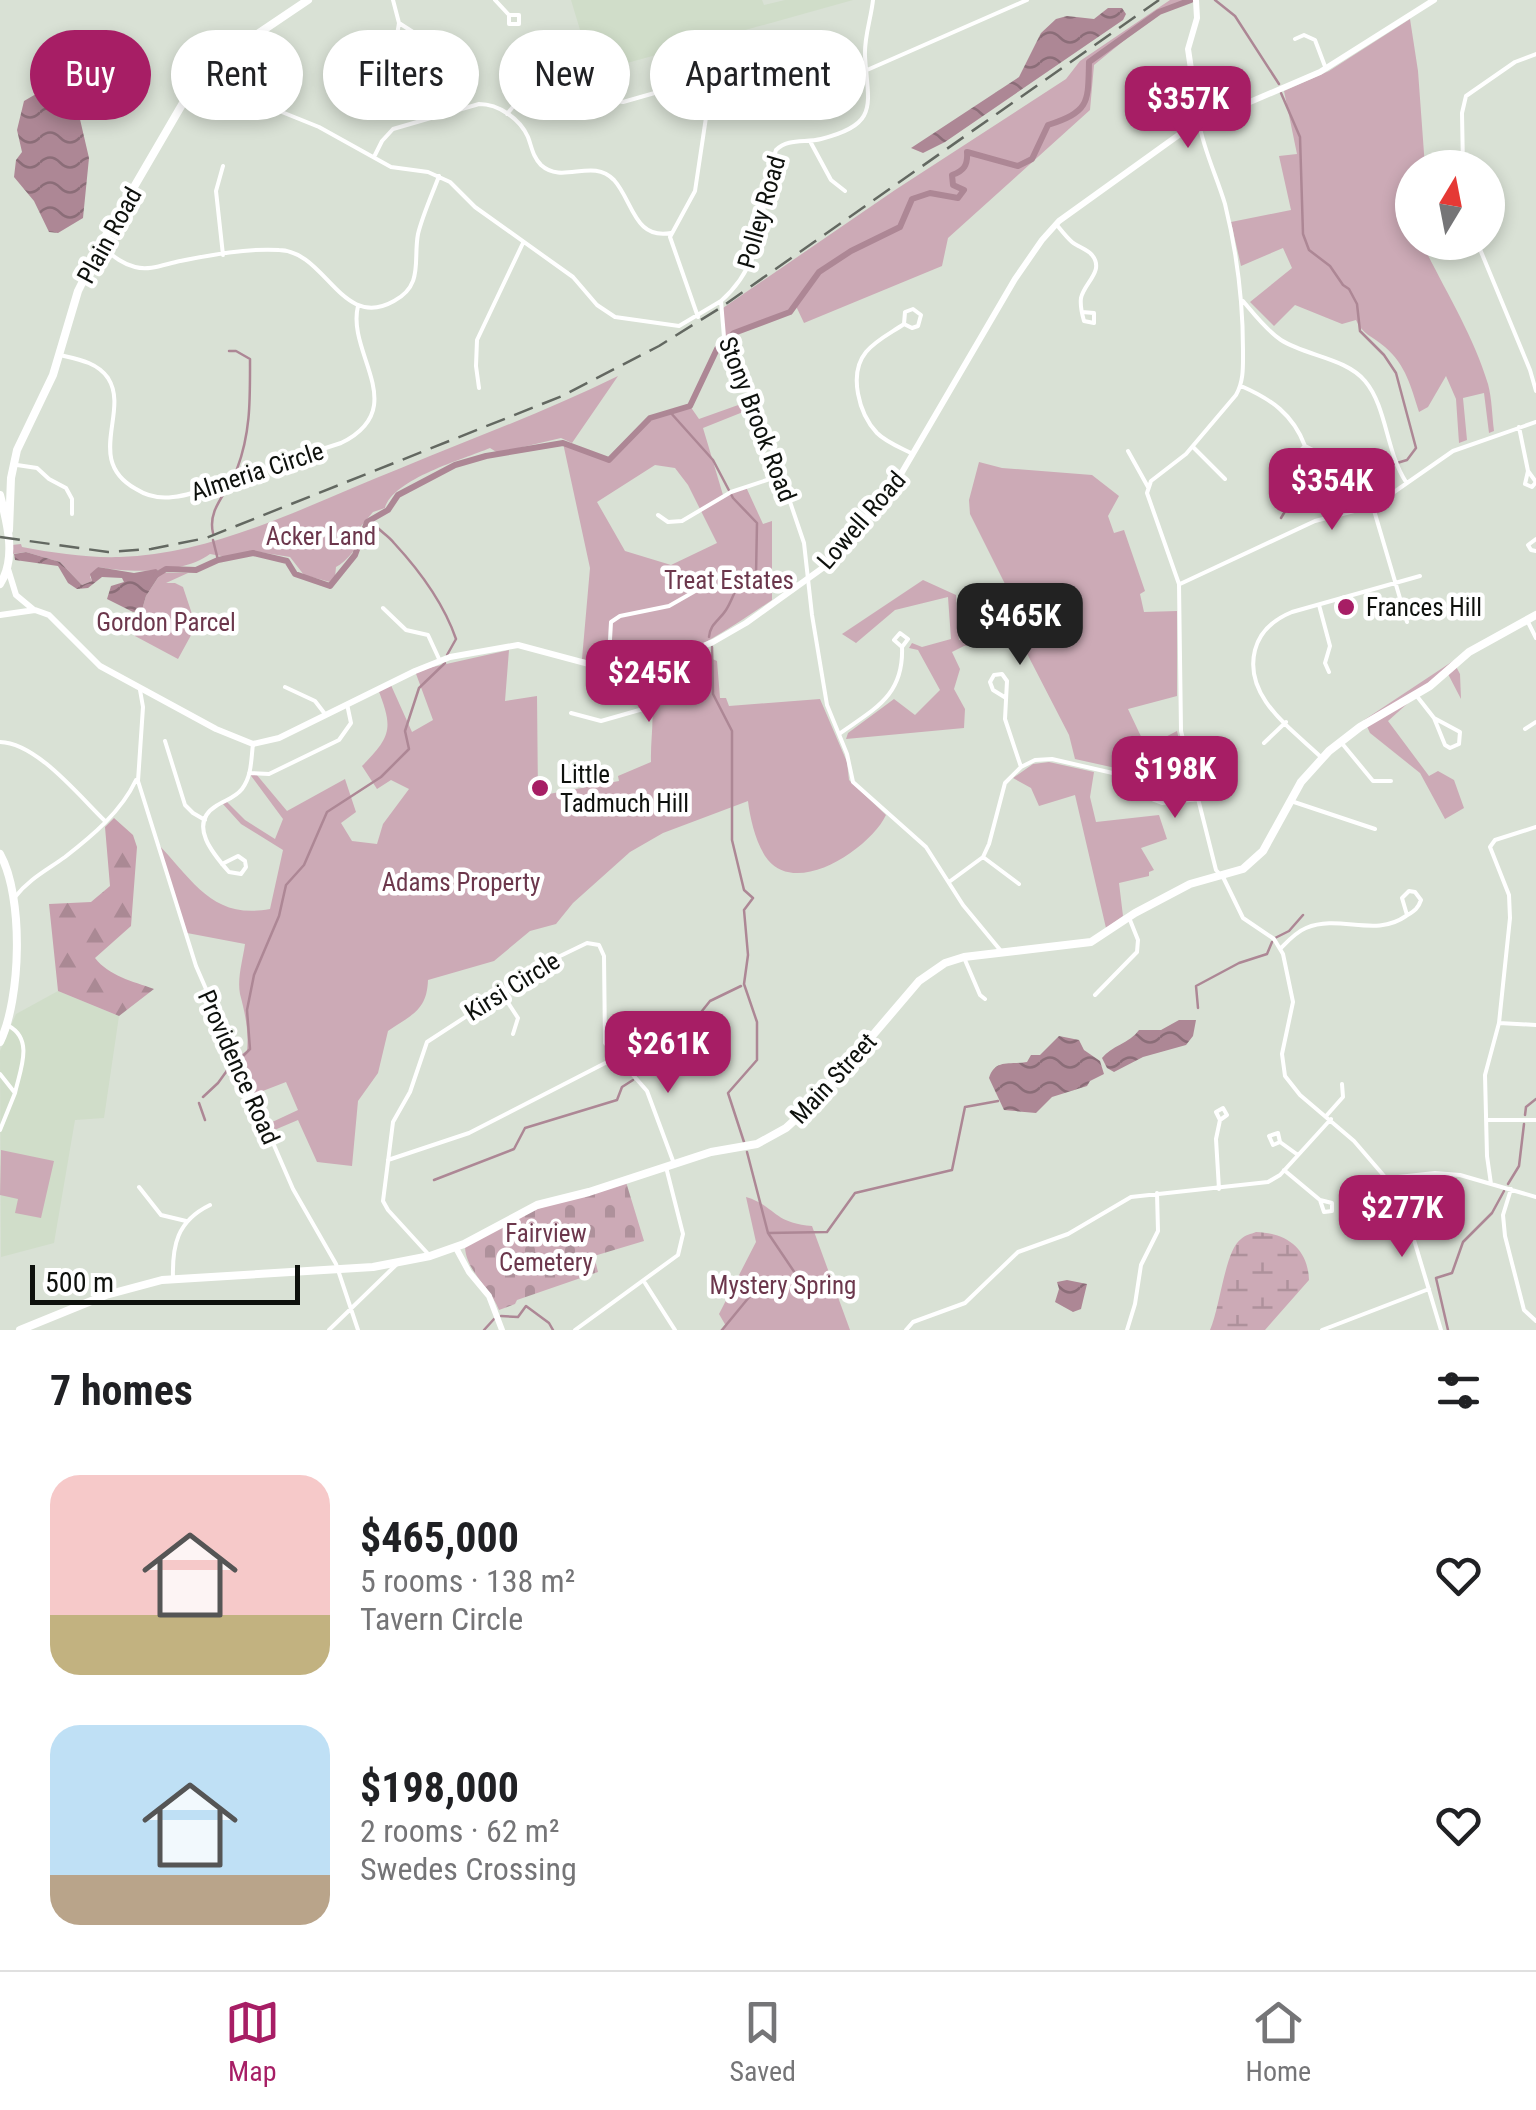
<!DOCTYPE html>
<html lang="en">
<head>
<meta charset="utf-8">
<style>
	:root { --surface:#fff; --page:#f2f2f2; --text:#202124; --muted:#757577; --line:#e0e0e0; --accent:#a71e65 }
	body { margin:0; font-family:"Roboto Condensed",sans-serif; background:var(--page); color:var(--text); height:100vh; display:flex; flex-direction:column; font-size:38px; white-space:nowrap }
	* { box-sizing:border-box; margin:0 }
	p { font-size:32px; color:var(--muted) }
	.icon { flex:none; width:55px; height:55px; fill:none; stroke:currentColor; stroke-width:2; stroke-linecap:round; stroke-linejoin:round }
	.map { position:relative; height:1330px; overflow:hidden }
	.drawer { display:flex; flex-direction:column; background:var(--surface); flex:1 }
	.drawer>* { flex:none }
	.guide { position:absolute; left:30px; top:30px; width:1000px; height:90px; display:flex; gap:20px }
	.needle { width:65px; rotate:10deg }
	.buttons { position:absolute; left:1395px; top:150px; display:grid; gap:20px }
	.buttons a { display:grid; place-items:center; width:110px; height:110px; border-radius:50%; background:var(--surface); box-shadow:0 5px 15px #0003; font-size:50px }
	.scale { position:absolute; left:30px; bottom:25px; width:270px; box-sizing:border-box; padding-left:10px; border:5px solid #0e110d; border-top:0; font-size:28px; line-height:35px; white-space:nowrap; color:#0e110d; -webkit-text-stroke:8px #fff; paint-order:stroke }
	.price { position:absolute; translate:-50% -85px; padding:0 22px; border-radius:20px; background:var(--accent); color:#fff; font-size:32px; line-height:65px; filter:drop-shadow(0 2px 5px #0008) }
	.price::after { content:''; position:absolute; left:50%; top:60px; width:30px; height:22px; margin-left:-15px; background:inherit; clip-path:polygon(0 0,100% 0,50% 100%) }
	.price.current { background:#222; color:#fff }
	ul { padding:0; list-style:none }
	li { display:flex; align-items:center; gap:30px; height:250px; padding:0 50px }
	li span { display:grid; place-items:center; flex:none; width:280px; height:200px; border-radius:30px; color:#555 }
	li>.icon { margin-inline-start:auto }
	span .icon { width:120px; height:120px; fill:#fffc; stroke-width:1 }
	li b { font-size:42px }
	h2 { display:flex; justify-content:space-between; align-items:center; height:120px; padding:0 50px; font-size:42px }
	.pill { padding:0 35px; border-radius:45px; background:var(--surface); box-shadow:0 5px 15px #0003; font-size:35px; line-height:90px }
	.pill.current { background:var(--accent); color:#fff }
	.tabs { display:flex; justify-content:space-around; align-items:center; height:140px; border-top:2px solid var(--line); background:var(--surface); font-size:28px; color:var(--muted) }
	.tabs a { display:grid; justify-items:center; gap:5px }
	.tabs .current { color:var(--accent) }
	.map>svg:first-child { display:block }
	.built { fill:#d0ddc9 }
	.green { fill:#ccaab6; fill-rule:evenodd }
	.forest { fill:url(#forest-firs) }
	.wetland { fill:url(#wetland-marsh) }
	.cemetery { fill:url(#cemetery-stones) }
	.water { fill:url(#water-waves) }
	.lines { fill:none; stroke-linecap:round; stroke-linejoin:round }
	.stream { stroke:#ad8795; stroke-width:2.5 }
	.river { stroke:#ad8795; stroke-width:6 }
	.minor { stroke:#fff; stroke-width:4 }
	.tertiary { stroke:#fff; stroke-width:6 }
	.secondary { stroke:#fff; stroke-width:8 }
	.rail { stroke:#636861; stroke-width:2.5; stroke-dasharray:20 10; stroke-linecap:butt }
	.poi-dot { fill:#a71e65; stroke:#fff; stroke-width:4 }
	.labels { text-anchor:middle; stroke-width:9; stroke-linejoin:round; paint-order:stroke }
	.street-label { font-size:25px; fill:#0e110d; stroke:#fff }
	.park-label { font-size:25px; fill:#6c374c; stroke:#fff }
	.poi-label { font-size:25px; fill:#0e110d; stroke:#fff; text-anchor:start }
</style>
</head>
<body>
<div class="map">
<svg width="1536" height="1330" viewBox="0 0 1536 1330">
	<defs>
		<pattern id="forest-firs" width="22" height="20" patternUnits="userSpaceOnUse" patternTransform="scale(2.5)"><rect width="22" height="20" fill="#c7a0ae"/><path d="M5 1l3.5 6h-7zM16 11l3.5 6h-7z" fill="#aa8994"/></pattern>
		<pattern id="wetland-marsh" width="20" height="14" patternUnits="userSpaceOnUse" patternTransform="scale(2.5)"><rect width="20" height="14" fill="#ccaab6"/><path d="M1 5h8M5 5V1M11 12h8M15 12V8" fill="none" stroke="#ae919b"/></pattern>
		<pattern id="cemetery-stones" width="16" height="16" patternUnits="userSpaceOnUse" patternTransform="scale(2.5)"><rect width="16" height="16" fill="#ccaab6"/><path d="M2 7V4a2 2 0 0 1 4 0v3zM10 15v-3a2 2 0 0 1 4 0v3z" fill="#ae919b"/></pattern>
		<pattern id="water-waves" width="16" height="10" patternUnits="userSpaceOnUse" patternTransform="scale(2.5)"><rect width="16" height="10" fill="#ad8795"/><path d="M0 5q4-4 8 0t8 0" fill="none" stroke="#8b6d78"/></pattern>
	</defs>
	<rect width="100%" height="100%" fill="#d9e1d5"/>
	<path class="built" d="M571,0H762L764,5L785,0H853L613,67L590,63Z
		M58,991L119,1016L104,1118L75,1120L54,1243L1,1257L0,1051L16,1014Z"/>
	<path class="green" d="M1170,0H1186L1159,12L1094,65L1090,110L948,238L942,266L804,323L795,304L790,312L724,337L723,308L895,190L1066,79L1080,61Z
		M1410,19L1418,71L1425,167L1412,168V242L1422,243C1444,289 1473,334 1488,384C1492,399 1492,415 1494,431L1489,433L1484,393L1463,398L1467,440L1459,443L1456,399L1446,376L1428,407L1419,412C1411,387 1406,365 1385,347C1372,336 1362,334 1356,320L1342,324L1295,305L1274,326L1250,302L1292,268L1283,248L1241,266L1231,222L1291,210L1279,156L1297,154L1284,91L1329,71Z
		M618,376L572,443L561,438L498,453L490,448C464,459 393,479 385,508L373,512L356,532V536L361,534C358,548 347,561 336,567L335,577L330,582L304,575L290,557L253,551L227,557L210,554C183,574 131,573 98,567L90,577L92,581L82,585L60,562L26,552L12,554V545L21,544L22,547C54,553 87,558 120,557C217,554 312,503 401,468C473,438 547,411 618,376Z
		M755,399L758,406L703,428L723,495L746,487L763,524L772,521V600C740,621 683,662 645,665C625,668 602,663 582,659L590,568L563,443L609,460L650,418L690,406L699,419ZM655,465L675,468L688,485L717,543L671,565L625,551L597,502Z
		M979,462L1002,468L1092,475L1119,496L1108,516L1114,533L1124,530L1145,591L1140,594L1144,612L1177,611V696L1128,709L1146,747L1177,731L1192,797H1189L1174,739L1120,769L1075,759L1069,735L1020,640L964,646L952,652L960,669L954,689L965,709L964,728L846,739L848,733L894,699L915,715L940,690L918,650L909,648L912,643L922,647L951,639L948,597L895,610L856,643L842,634L923,580L956,595L959,640L1029,632L970,514L969,500Z
		M161,573H188L166,583H175L183,587L196,626L178,659L135,636L129,627L136,612L142,610L146,596Z
		M707,647L710,658L717,661L720,698H726L729,706L820,699L847,762L849,780L886,815C871,847 799,897 768,860C756,845 750,818 748,801L663,833L630,852L573,903L556,924L530,931L494,961L428,980C427,1011 411,1015 388,1031L378,1073L358,1101L352,1166L317,1162L298,1120L272,1131L268,1124L298,1110L286,1082L255,1094L240,1055L247,1051C249,1031 245,1013 240,994C237,978 243,959 245,944L187,933L157,843C193,880 212,920 270,909L283,850L241,824L222,803L226,801L245,820L275,839L283,819L249,773L256,774L287,811L345,779L356,812L341,823L352,841L377,844L383,824L409,789L391,780L377,789L362,766C392,736 393,728 378,689L390,683L412,732L433,720L415,671L509,650L505,701L537,696L538,796L619,781L618,776L651,762C650,730 659,705 642,674L662,670Z
		M1453,661L1460,674L1461,699L1448,674L1417,695L1388,721L1429,776L1438,771L1454,780L1464,808L1445,819L1420,773L1370,733L1364,720Z
		M1049,762L1094,772L1090,797L1096,822L1159,815L1167,839L1141,848L1154,870L1149,872V876L1119,883L1123,916L1106,928L1075,795L1039,806L1031,788L1013,778L1033,764Z
		M1,1150L54,1161L41,1218L15,1213L18,1199L0,1195Z
		M746,1197C776,1206 772,1223 812,1226L850,1330H720L726,1326L719,1314L756,1242Z"/>
	<path class="forest" d="M114,818L133,835L137,847L131,926L95,958C109,976 132,981 154,989L119,1016L58,991L49,904L91,902L110,886L105,827Z"/>
	<path class="wetland" d="M1256,1232C1287,1233 1308,1249 1309,1280L1265,1330H1210C1220,1308 1225,1250 1241,1239C1245,1235 1251,1234 1256,1232Z"/>
	<path class="cemetery" d="M626,1182L644,1241L594,1256L598,1272L517,1300L515,1304L499,1310C490,1287 466,1271 465,1247L524,1213Z"/>
	<path class="water" d="M1108,8H1122L1126,14L1123,20L945,142L923,153L911,148L1019,77L1041,33L1056,19L1067,16L1094,19Z
		M48,87L59,88L65,93L60,100L63,112L79,115L89,158L83,218L58,233L49,232L34,201L14,177L16,160L22,152L17,130L24,101Z
		M26,552L60,562L82,585L92,581L90,574L98,567L134,573L156,569L161,573L146,596L142,610L133,612L107,599L111,586L124,582L122,578L102,577L88,588L77,589L68,583L58,566L15,560L14,554Z
		M1179,1020H1196L1193,1036L1186,1045L1143,1057L1114,1072L1107,1068L1102,1058C1111,1046 1130,1043 1139,1030H1161Z
		M1059,1036L1079,1040L1084,1050L1100,1061L1104,1074L1090,1081L1087,1086L1052,1097L1036,1113L1004,1110L989,1078C995,1058 1011,1065 1027,1062L1031,1055H1040Z
		M1067,1280L1087,1284L1081,1309L1073,1312L1055,1302L1059,1289L1057,1282Z"/>
	<g class="lines">
		<path class="stream" d="M1215,0L1235,16L1279,84
			M1281,93L1300,137L1303,234L1309,250L1330,266L1343,285L1349,289L1357,304L1360,331L1384,355L1396,373L1416,448L1407,460L1296,493L1281,518
			M670,412L713,460L733,498L757,523L756,575C734,580 736,595 726,610C719,621 710,624 709,637
			M371,520C377,530 387,534 394,543C419,570 444,604 456,639L447,655
			M213,533C207,508 229,492 237,469C251,432 250,398 250,359L236,351H229
			M213,540L218,560
			M712,647L713,694L732,731V840L744,890L753,898L744,910L748,955L744,984L757,1022V1060L728,1093L744,1142
			M1275,938L1289,931L1303,915
			M1198,1008L1196,986L1239,963L1267,954L1272,942
			M240,1059L250,1049L247,1010L254,975L279,916L286,885L304,865L327,812L381,777L409,749L405,731L419,688L445,663
			M638,1075L656,1035L698,1016L710,1001L741,986
			M203,1097L218,1083L234,1061
			M199,1103L205,1120
			M1525,1115L1526,1107L1536,1099
			M434,1180L514,1149L525,1128L617,1100L622,1087L633,1080
			M1508,1184L1519,1166L1524,1124
			M768,1233L827,1232L855,1193L952,1170L965,1107L998,1101
			M501,1316L518,1317L526,1306L549,1323L553,1330
			M484,1330L494,1319
			M722,1330L750,1296L799,1279L768,1233L747,1152
			M1448,1330L1436,1278L1452,1273L1463,1242L1492,1213L1504,1191"/>
		<path class="river" d="M156,575L166,569L196,570L218,560L253,553L287,561L295,574L330,586L355,555L367,522L388,510L398,495L455,465L486,456L563,443L609,460L650,418L690,406L717,349L734,333L790,312L819,272L851,251L900,227L912,199L930,193L958,198L964,190L953,185L952,175C964,171 968,165 967,152L1018,166L1032,159L1048,125C1090,111 1088,103 1089,62L1159,12L1191,0"/>
		<path class="minor" d="M393,0L399,23L396,41L402,46L409,45L414,39L413,32L399,23
			M495,0L509,15V24H519V15H509
			M1295,39L1304,35L1315,40L1326,69
			M218,64L257,102L319,127L391,167L428,172L450,182L475,207L573,277L597,305L615,317L679,326L721,301L724,337L752,390L804,543L812,615L827,705L847,754L853,782L926,847L963,905L1001,951
			M867,70L1027,0
			M507,114L521,97L534,89L623,102L806,50L818,51L839,63H865
			M1199,123C1204,151 1217,177 1225,204C1237,253 1243,300 1243,350C1243,366 1244,381 1236,395L1186,454L1151,481L1147,493L1179,584L1181,731L1216,870L1224,879L1243,918L1274,939L1283,954L1293,1002L1282,1054L1285,1076L1300,1095L1354,1141L1391,1184L1414,1240L1441,1330
			M811,143L831,180L845,191
			M374,157L382,141L393,129L479,104C499,104 520,119 528,137C532,148 533,157 541,165C563,185 592,157 614,180C633,201 634,240 671,233
			M223,166L216,191L223,255
			M1463,168L1462,113L1466,96L1515,62L1536,54
			M1056,224C1061,230 1066,237 1072,242C1078,247 1087,249 1092,255C1105,271 1084,283 1081,298C1080,305 1082,314 1084,321L1094,323V313L1082,312
			M1477,242L1530,370L1536,391
			M102,247C112,255 122,264 135,267C150,271 165,264 180,261C211,255 247,248 279,250C326,251 341,331 394,301C424,285 413,260 418,234C423,214 432,195 439,176
			M721,301C770,258 757,206 776,150C788,138 805,143 821,139C880,124 868,105 865,56C864,37 871,19 873,0
			M1243,301C1254,314 1266,330 1281,340C1306,356 1346,358 1365,381C1387,407 1386,452 1406,482
			M698,317L670,237L695,191L708,104L703,80
			M904,324L912,328L918,326L921,315L913,309L905,312L904,324C891,333 876,340 866,352C848,374 859,414 877,433C886,442 899,447 911,453
			M60,355C77,359 97,362 108,378C130,412 84,460 136,489C147,496 159,499 173,497C195,495 217,484 239,477C273,465 307,454 341,443C412,408 346,354 358,306
			M1241,386C1271,399 1293,414 1305,446L1301,450V457L1310,461L1315,451L1305,446
			M479,388L476,366L477,340L523,243
			M1519,427L1528,471L1525,484L1532,487L1536,482L1528,471
			M1193,447L1225,479
			M1128,451L1148,487
			M17,465L37,468L49,479L66,488L72,499V514
			M1373,507L1407,622
			M658,515L668,522L682,521L731,492L782,475
			M1536,539L1528,545L1531,550L1536,551
			M1180,584L1315,521L1374,506L1453,451L1536,422
			M1319,605L1330,646L1325,663L1329,672
			M383,608L406,630L428,635L440,661
			M1527,620L1536,638
			M285,687L315,701L325,714
			M140,690L143,707L138,781L196,966L293,1189L336,1264L358,1330
			M1416,695L1434,718L1460,732L1459,744L1450,748L1445,745L1434,718
			M1006,698L993,690L990,682L994,675L1002,674L1007,681L1005,719L1021,767
			M571,713L601,721L643,709L646,701L643,692L612,681L608,676L611,622L620,616L669,606L711,582
			M1525,729L1536,722
			M839,734C874,709 904,696 902,647L894,640L900,633L908,639L902,647
			M165,741L185,805L193,813L205,820
			M1340,741L1373,781H1391
			M0,742C37,743 79,796 105,821
			M1264,743L1286,722
			M1322,758C1292,729 1243,697 1255,650C1260,631 1275,619 1292,612L1420,576
			M249,773L269,774L339,740L351,723L347,704
			M1291,801L1375,829
			M983,857L1019,884
			M222,864L238,856L245,861L246,867L241,874L229,872C214,855 187,824 216,806C225,800 235,798 242,789C252,776 251,759 253,744
			M949,882L983,857L989,844L1005,783L1021,767L1035,760L1052,759L1130,777L1154,800L1162,803L1199,799
			M15,897C29,879 47,870 65,857C92,836 121,812 136,780
			M1281,948C1288,941 1296,932 1306,928C1340,914 1375,938 1406,916C1414,911 1418,909 1421,900L1415,892L1409,891L1402,898L1407,915
			M965,960L980,995L985,999
			M503,995L518,1018L513,1034
			M1095,995L1137,952L1138,940L1130,920
			M1499,1023L1536,1025
			M9,1026C34,1040 20,1070 15,1093
			M0,1074L15,1093L0,1130
			M1327,1115L1343,1097L1342,1084
			M1486,1120H1536
			M1280,1142L1273,1145L1269,1136L1278,1133L1280,1142L1298,1155
			M388,1160L469,1133L615,1058
			M1284,1170L1320,1200L1332,1203V1211L1324,1212L1320,1200
			M1389,1178L1435,1173L1460,1175L1536,1197
			M1491,1184L1487,1156L1485,1075L1499,1023L1510,918L1509,895L1490,847L1495,840L1536,827
			M139,1187L161,1215L186,1221
			M1219,1189L1216,1139L1220,1120L1227,1115L1223,1108L1216,1112L1220,1120
			M1511,1189L1503,1215L1505,1236L1524,1310L1536,1321
			M430,1256L388,1210L383,1201L393,1122L410,1092L427,1042L556,958L587,943L599,945L604,956L605,1043L647,1091L673,1161
			M173,1279C172,1245 177,1221 210,1205
			M645,1283L675,1330
			M329,1330L397,1264
			M575,1330L678,1255L683,1234L666,1167
			M906,1330L913,1322L965,1303L1018,1252L1068,1234L1131,1197L1268,1182L1280,1175L1331,1119
			M1127,1330L1135,1304L1141,1265L1158,1231L1157,1193
			M1322,1330L1429,1289"/>
		<path class="tertiary" d="M1196,0L1197,18L1188,49L1199,123
			M8,569L16,595L34,610
			M0,615L35,610L49,615L100,666L216,729L253,744L279,738L415,671L450,657L518,645L589,664L648,669L713,642L746,623L824,567L894,486L1015,279L1042,240L1059,221L1187,129L1320,72L1434,0
			M456,1248L469,1272L489,1296L502,1330"/>
		<path class="secondary" d="M0,495C7,522 17,559 0,584
			M9,530L11,478L17,450L53,375L78,291L106,235L201,72L308,0
			M0,854C24,897 21,999 0,1042
			M20,1330L106,1295L162,1280L373,1267L430,1256L464,1244L537,1205L589,1192L711,1152L757,1144L786,1128L821,1096L919,981L945,963L964,957L1091,942L1135,913L1190,884L1243,869L1263,851L1301,782L1329,751L1360,727L1430,686L1469,652L1536,615"/>
		<path class="rail" d="M0,537L108,552L151,549L206,538L562,396L659,346L720,308L1159,0"/>
	</g>
	<g class="poi-dot">
		<circle cx="1346" cy="607" r="10"/>
		<circle cx="540" cy="788" r="10"/>
	</g>
	<g class="labels">
		<g class="street-label">
			<text transform="translate(761 212) rotate(-74)" y="9">Polley Road</text>
			<text transform="translate(109 235) rotate(-61)" y="9">Plain Road</text>
			<text transform="translate(758 419) rotate(69)" y="9">Stony Brook Road</text>
			<text transform="translate(257 471) rotate(-18)" y="9">Almeria Circle</text>
			<text transform="translate(861 520) rotate(-49)" y="9">Lowell Road</text>
			<text transform="translate(512 986) rotate(-32)" y="9">Kirsi Circle</text>
			<text transform="translate(239 1067) rotate(66)" y="9">Providence Road</text>
			<text transform="translate(833 1078) rotate(-47)" y="9">Main Street</text>
		</g>
		<g class="park-label">
			<text x="321" y="545">Acker Land</text>
			<text x="729" y="589">Treat Estates</text>
			<text x="166" y="631">Gordon Parcel</text>
			<text x="461" y="891">Adams Property</text>
			<text x="546" y="1242">Fairview<tspan x="546" dy="29">Cemetery</tspan></text>
			<text x="783" y="1294">Mystery Spring</text>
		</g>
		<g class="poi-label">
			<text x="1366" y="616">Frances Hill</text>
			<text x="560" y="783">Little<tspan x="560" dy="29">Tadmuch Hill</tspan></text>
		</g>
	</g>
</svg>
<div class="buttons">
<a><svg class="needle" viewBox="-14 -14 28 28"><path d="M0-13l5 13h-10z" fill="#e53935"/><path d="M0 13l5-13h-10z" fill="#757577"/></svg></a>
</div>
<div class="scale">500 m</div>
<b class="price" style="left:1188px;top:151px">$357K</b>
<b class="price" style="left:1332px;top:533px">$354K</b>
<b class="price current" style="left:1020px;top:668px">$465K</b>
<b class="price" style="left:649px;top:725px">$245K</b>
<b class="price" style="left:1175px;top:821px">$198K</b>
<b class="price" style="left:668px;top:1096px">$261K</b>
<b class="price" style="left:1402px;top:1260px">$277K</b>
<div class="guide">
<a class="pill current">Buy</a>
<a class="pill">Rent</a>
<a class="pill">Filters</a>
<a class="pill">New</a>
<a class="pill">Apartment</a>
</div>
</div>
<section class="drawer">
<h2>7 homes<svg class="icon" aria-label="filters" viewBox="0 0 24 24"><path d="M4 7h16M4 17h16"/><circle cx="9" cy="7" r="2"/><circle cx="15" cy="17" r="2"/></svg></h2>
<ul>
<li><span style="background:linear-gradient(#f6c9c9 70%,#c2b280 0)"><svg class="icon" aria-label="home" viewBox="0 0 24 24"><path d="M3 11l9-7 9 7M6 9v11h12V9"/></svg></span><div><b>$465,000</b><p>5 rooms · 138 m²</p><p>Tavern Circle</p></div><svg class="icon" aria-label="heart" viewBox="0 0 24 24"><path d="M12 20l-8-8c-3-5 5-10 8-4 3-6 11-1 8 4z"/></svg></li>
<li><span style="background:linear-gradient(#bfe0f5 75%,#b9a48a 0)"><svg class="icon" aria-label="home" viewBox="0 0 24 24"><path d="M3 11l9-7 9 7M6 9v11h12V9"/></svg></span><div><b>$198,000</b><p>2 rooms · 62 m²</p><p>Swedes Crossing</p></div><svg class="icon" aria-label="heart" viewBox="0 0 24 24"><path d="M12 20l-8-8c-3-5 5-10 8-4 3-6 11-1 8 4z"/></svg></li>
</ul>
</section>
<nav class="tabs">
<a class="current"><svg class="icon" aria-label="map" viewBox="0 0 24 24"><path d="M3 6l6-2 6 2 6-2v14l-6 2-6-2-6 2zM9 4v14M15 6v14"/></svg>Map</a>
<a><svg class="icon" aria-label="saved" viewBox="0 0 24 24"><path d="M7 4h10v16l-5-4-5 4z"/></svg>Saved</a>
<a><svg class="icon" aria-label="home" viewBox="0 0 24 24"><path d="M3 11l9-7 9 7M6 9v11h12V9"/></svg>Home</a>
</nav>
</body>
</html>
